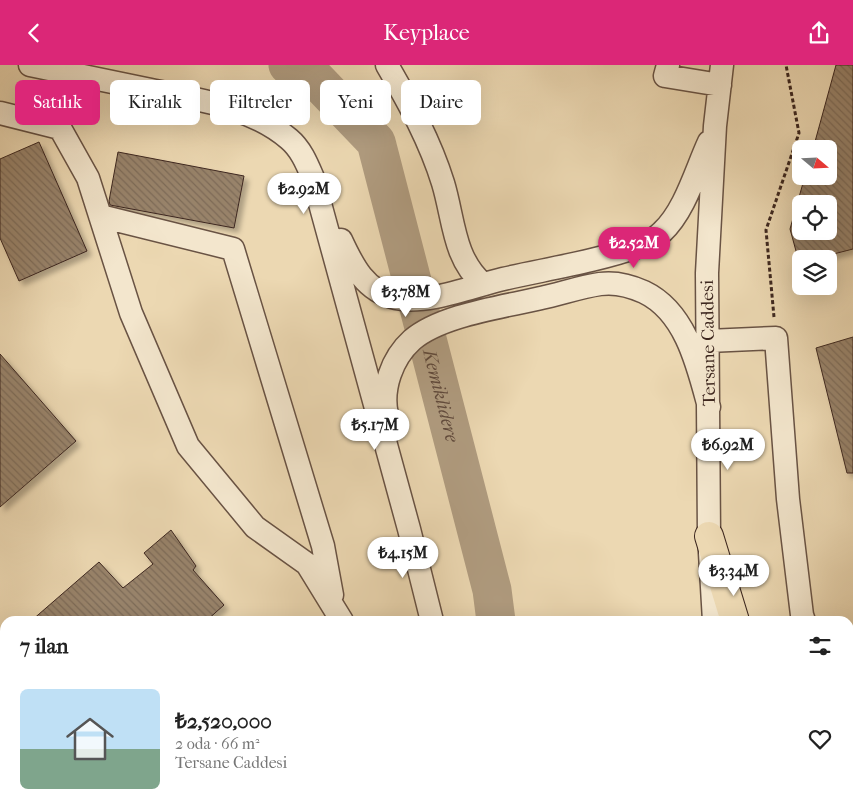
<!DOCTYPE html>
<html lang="tr">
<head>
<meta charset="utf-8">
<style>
	:root { --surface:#fff; --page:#f2f2f2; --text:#222; --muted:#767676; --accent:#db2777 }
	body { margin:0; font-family:"IM FELL French Canon",serif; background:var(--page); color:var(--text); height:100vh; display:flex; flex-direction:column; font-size:19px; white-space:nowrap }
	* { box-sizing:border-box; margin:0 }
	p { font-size:16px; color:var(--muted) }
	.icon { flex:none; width:28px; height:28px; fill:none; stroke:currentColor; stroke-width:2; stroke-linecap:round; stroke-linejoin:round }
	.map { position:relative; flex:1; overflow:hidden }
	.details { position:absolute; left:0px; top:551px; width:854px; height:196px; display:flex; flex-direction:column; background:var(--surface); border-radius:15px 15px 0 0; box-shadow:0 5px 20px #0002 }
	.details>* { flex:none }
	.guide { position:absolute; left:15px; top:15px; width:500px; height:45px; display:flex; gap:10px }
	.needle { width:32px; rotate:109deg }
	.tools { position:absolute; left:792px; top:75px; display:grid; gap:10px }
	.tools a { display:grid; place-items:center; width:45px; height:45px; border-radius:8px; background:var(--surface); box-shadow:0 5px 20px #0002; font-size:25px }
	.price { position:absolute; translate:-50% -42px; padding:0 11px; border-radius:18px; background:#fff; color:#222; font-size:16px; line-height:32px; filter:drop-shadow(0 1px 2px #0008) }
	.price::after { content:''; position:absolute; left:50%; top:30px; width:15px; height:11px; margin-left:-8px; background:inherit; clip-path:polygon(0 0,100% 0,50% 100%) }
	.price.current { background:var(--accent); color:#fff }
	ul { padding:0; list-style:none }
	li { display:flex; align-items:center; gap:15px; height:125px; padding:0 20px }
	li span { display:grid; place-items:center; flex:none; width:140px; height:100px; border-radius:8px; color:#555 }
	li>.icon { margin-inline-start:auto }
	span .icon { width:60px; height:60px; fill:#fffc; stroke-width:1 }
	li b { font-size:21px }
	h2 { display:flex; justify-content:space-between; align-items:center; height:60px; padding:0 20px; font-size:21px }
	.pill { padding:0 18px; border-radius:8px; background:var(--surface); box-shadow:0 5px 20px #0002; font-size:18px; line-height:45px }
	.pill.current { background:var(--accent); color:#fff }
	header { display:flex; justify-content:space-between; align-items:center; height:65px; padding:0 20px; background:var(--accent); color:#fff; font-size:22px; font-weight:600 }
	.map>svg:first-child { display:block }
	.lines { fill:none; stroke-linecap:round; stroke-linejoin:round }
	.stream { stroke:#826d59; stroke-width:6 }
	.river { stroke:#b09c80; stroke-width:39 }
	.building { fill:url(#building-back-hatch); stroke:#3d271f; fill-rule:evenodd; filter:url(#shadow) }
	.minor-casing { stroke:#695344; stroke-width:25 }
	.highway-casing { stroke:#3d271f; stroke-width:30 }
	.path { stroke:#3d271f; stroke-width:3; stroke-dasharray:4 2.5; stroke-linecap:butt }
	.minor { stroke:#f3e6cd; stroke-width:22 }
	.highway { stroke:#ecd8b2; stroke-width:28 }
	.labels { text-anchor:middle; stroke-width:4; stroke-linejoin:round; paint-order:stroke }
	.street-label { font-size:18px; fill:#3d271f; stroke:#f3e6cd }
	.water-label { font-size:19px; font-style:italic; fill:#604a3c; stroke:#f3e6cd }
</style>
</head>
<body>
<header><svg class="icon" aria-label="back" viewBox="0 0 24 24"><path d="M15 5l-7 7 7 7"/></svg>Keyplace<svg class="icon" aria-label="share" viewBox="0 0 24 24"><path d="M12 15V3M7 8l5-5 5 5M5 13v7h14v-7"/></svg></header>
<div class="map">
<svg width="853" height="747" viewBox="0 0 853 747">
	<defs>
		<pattern id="building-back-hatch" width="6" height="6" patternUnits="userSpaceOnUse" patternTransform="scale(1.25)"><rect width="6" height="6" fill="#98836b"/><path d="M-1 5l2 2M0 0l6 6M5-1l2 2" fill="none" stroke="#7d6b57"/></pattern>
		<filter id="shadow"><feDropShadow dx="4.5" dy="4.5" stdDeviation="2.5" flood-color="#0004"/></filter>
	</defs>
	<rect width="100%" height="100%" fill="#ecd8b2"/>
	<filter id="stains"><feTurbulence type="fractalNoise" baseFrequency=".004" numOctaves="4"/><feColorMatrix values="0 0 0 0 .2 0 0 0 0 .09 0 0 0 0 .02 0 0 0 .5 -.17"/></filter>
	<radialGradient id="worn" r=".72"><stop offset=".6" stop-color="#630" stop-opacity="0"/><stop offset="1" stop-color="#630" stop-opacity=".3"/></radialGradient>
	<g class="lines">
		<path class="stream" d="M849,637H853"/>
		<g class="river">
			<path id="s1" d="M288,0L307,5L376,77L492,525L496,556"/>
			<path d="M533,742L534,747"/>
		</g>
	</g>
	<path class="building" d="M836,0H853V184L814,194H801V197H799L790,164L805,111H829V84H813ZM801,139H829V166H801Z
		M39,77L87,186L19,216L0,173V94Z
		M118,87L244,111L234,163L110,140L109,136Z
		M853,272V408H847L816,283Z
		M0,289L76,376L0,442Z
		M171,465L196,501L193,505L224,540L206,556H31L99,497L123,523L153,499L144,488Z"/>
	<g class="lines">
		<defs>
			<path id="minor" d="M30,0C69,8 107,16 146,24C194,34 251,41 289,74C301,84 307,99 313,113L409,464L432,556
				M387,0C409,38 430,76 443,118C454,154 453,193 483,219
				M668,0L665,11L720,20
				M0,48L60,63L88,113L131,248L188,381L255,462L307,499L342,556
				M100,151L233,184L323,481L332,530
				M341,175C353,201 365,226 396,233C427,240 473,221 503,214C547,204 598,196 640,181C647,179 657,172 662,167C685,146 696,105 709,77
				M708,276L776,273L788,434L802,550L804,556
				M387,350C381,324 392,293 412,275C441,250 503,242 541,233C560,229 580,222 600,219C614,217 631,221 644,227C686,247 698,301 709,342
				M714,556L709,471L707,208L715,61L722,0
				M0,598L5,604
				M849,600L853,601
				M849,714H853
				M123,742L127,747
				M470,742L471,747
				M723,742V747
				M840,747L853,743"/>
			<path id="highway" d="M709,471L735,556
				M849,673H853"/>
		</defs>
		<use href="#minor" class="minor-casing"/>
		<use href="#highway" class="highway-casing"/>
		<path class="path" d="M774,252L766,165L799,68L786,0"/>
		<use href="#minor" class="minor"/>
		<use href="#highway" class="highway"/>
	</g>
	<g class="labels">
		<g class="street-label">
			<text transform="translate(708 278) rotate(-91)" y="6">Tersane Caddesi</text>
		</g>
		<g class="water-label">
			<text dy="7" stroke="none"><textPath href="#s1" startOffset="381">Kemiklidere</textPath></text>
		</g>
	</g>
	<rect width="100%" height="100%" filter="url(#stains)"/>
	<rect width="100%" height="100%" fill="url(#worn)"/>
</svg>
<div class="tools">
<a><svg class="needle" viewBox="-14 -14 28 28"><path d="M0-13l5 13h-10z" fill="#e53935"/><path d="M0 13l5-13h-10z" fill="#767676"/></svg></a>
<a><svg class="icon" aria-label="locate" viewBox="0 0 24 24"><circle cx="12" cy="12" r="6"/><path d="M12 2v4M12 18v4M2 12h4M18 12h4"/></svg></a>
<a><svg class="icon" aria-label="layers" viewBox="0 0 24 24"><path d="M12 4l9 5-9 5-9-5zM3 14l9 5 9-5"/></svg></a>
</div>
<b class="price" style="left:304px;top:150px">₺2.92M</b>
<b class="price current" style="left:634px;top:204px">₺2.52M</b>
<b class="price" style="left:406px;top:253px">₺3.78M</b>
<b class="price" style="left:375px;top:386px">₺5.17M</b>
<b class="price" style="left:728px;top:406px">₺6.92M</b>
<b class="price" style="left:403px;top:514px">₺4.15M</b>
<b class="price" style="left:734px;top:532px">₺3.34M</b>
<div class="guide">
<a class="pill current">Satılık</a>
<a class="pill">Kiralık</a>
<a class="pill">Filtreler</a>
<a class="pill">Yeni</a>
<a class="pill">Daire</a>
</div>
<section class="details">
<h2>7 ilan<svg class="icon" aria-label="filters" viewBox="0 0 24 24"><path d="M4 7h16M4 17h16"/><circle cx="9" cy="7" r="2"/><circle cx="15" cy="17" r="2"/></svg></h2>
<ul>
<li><span style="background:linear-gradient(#bfe0f5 60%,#7fa58c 0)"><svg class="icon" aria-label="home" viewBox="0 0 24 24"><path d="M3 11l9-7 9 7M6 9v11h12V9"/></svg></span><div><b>₺2,520,000</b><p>2 oda · 66 m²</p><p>Tersane Caddesi</p></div><svg class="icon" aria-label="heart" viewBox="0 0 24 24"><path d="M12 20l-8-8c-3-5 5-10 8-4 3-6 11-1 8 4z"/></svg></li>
</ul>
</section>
</div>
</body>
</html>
